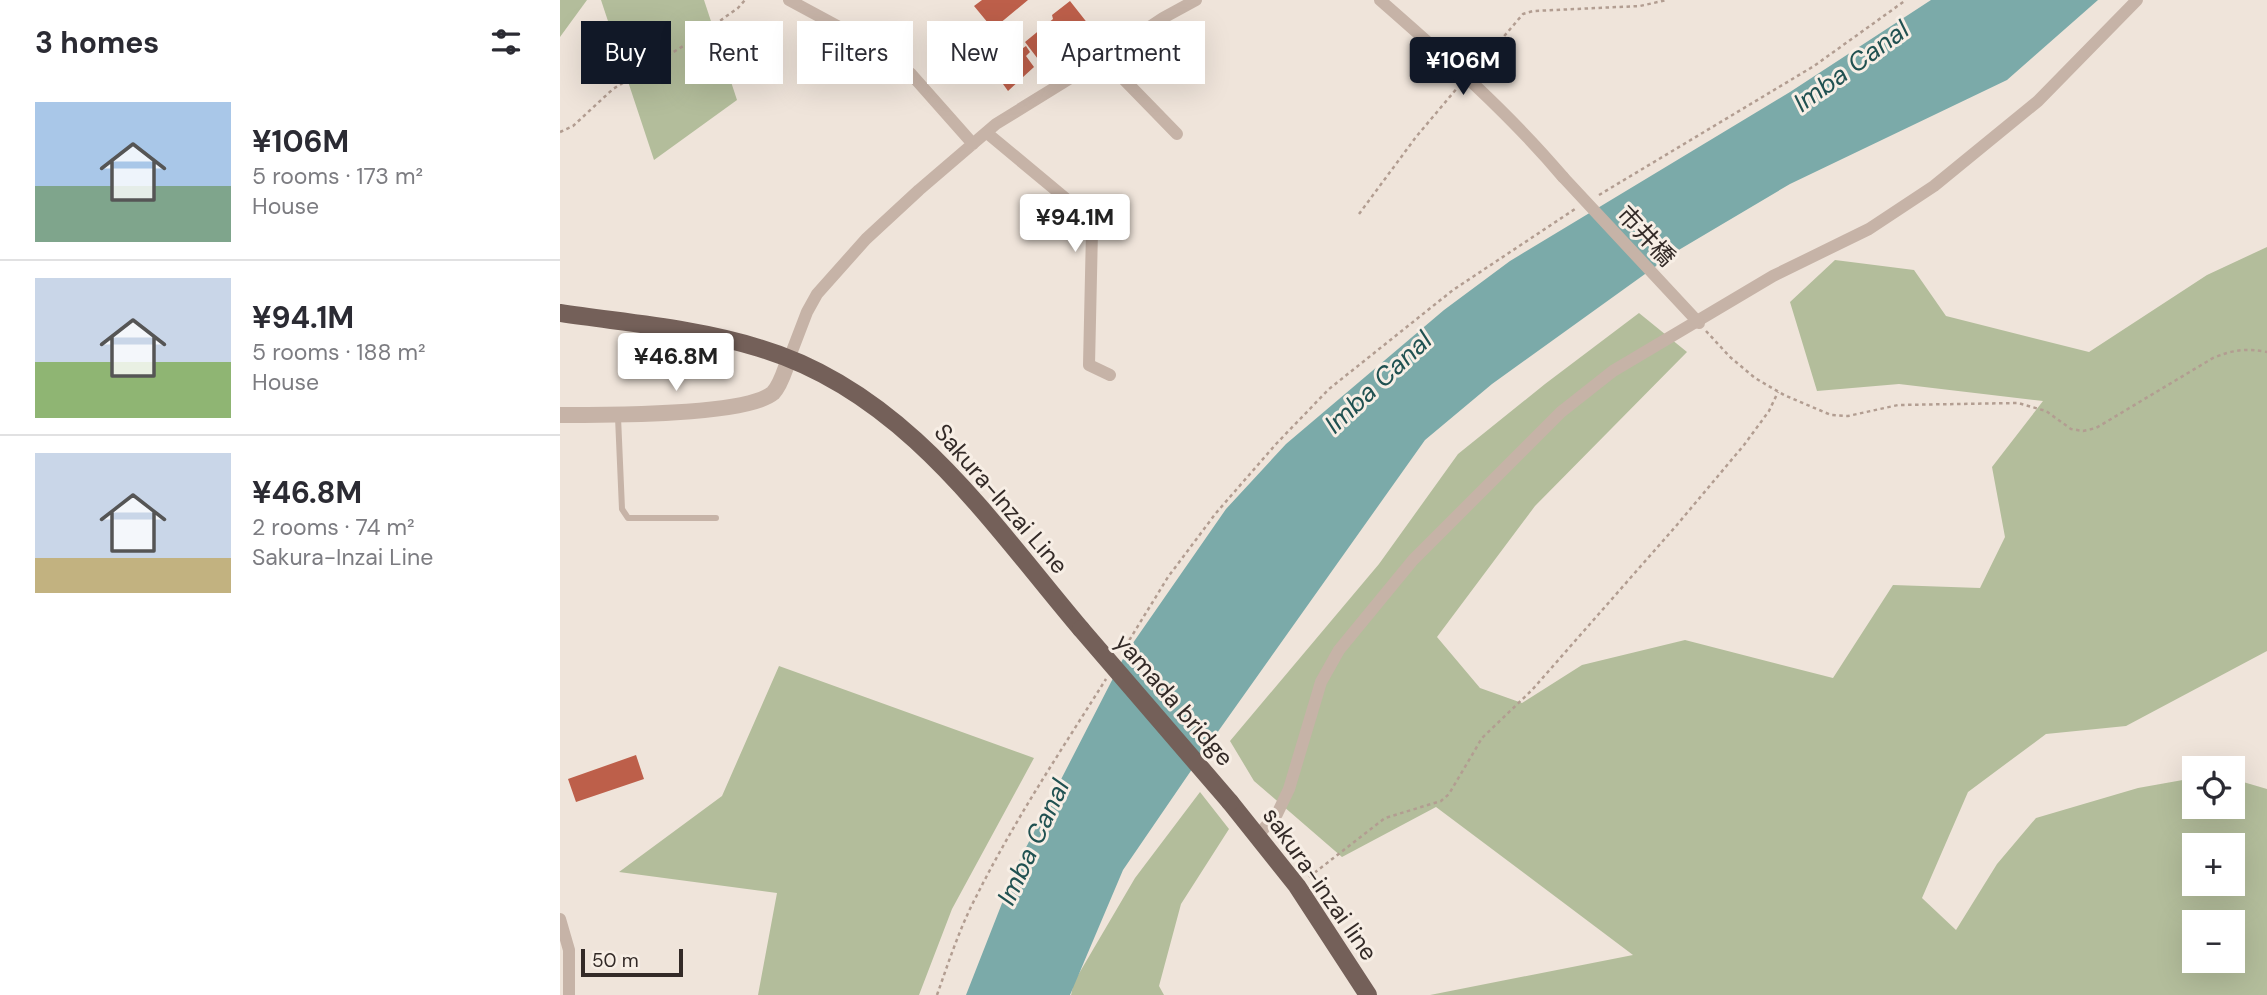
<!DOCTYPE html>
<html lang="en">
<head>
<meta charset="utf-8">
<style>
	:root { --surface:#fff; --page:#f7f7f7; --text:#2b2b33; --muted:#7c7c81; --line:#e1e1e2; --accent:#111827 }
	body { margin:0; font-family:"DM Sans","Noto Sans JP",sans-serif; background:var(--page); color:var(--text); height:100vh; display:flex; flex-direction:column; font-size:26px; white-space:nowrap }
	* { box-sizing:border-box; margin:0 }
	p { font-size:23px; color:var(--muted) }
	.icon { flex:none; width:38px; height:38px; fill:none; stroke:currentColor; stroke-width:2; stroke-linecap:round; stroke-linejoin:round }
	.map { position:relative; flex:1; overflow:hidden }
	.drawer { display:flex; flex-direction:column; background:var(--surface); width:560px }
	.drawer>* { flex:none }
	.banner { position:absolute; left:21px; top:21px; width:665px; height:63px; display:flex; gap:14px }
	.controls { position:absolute; left:1622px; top:756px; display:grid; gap:14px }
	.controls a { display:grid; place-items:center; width:63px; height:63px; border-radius:0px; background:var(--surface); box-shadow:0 7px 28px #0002; font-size:35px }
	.scale { position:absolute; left:21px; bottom:18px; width:102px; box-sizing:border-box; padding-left:7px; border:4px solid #332a27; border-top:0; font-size:19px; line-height:24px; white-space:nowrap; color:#332a27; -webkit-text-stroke:5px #f7eee5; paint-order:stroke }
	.price { position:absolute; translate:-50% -60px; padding:0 16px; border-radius:7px; background:#fff; color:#222; font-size:23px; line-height:46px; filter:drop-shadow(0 2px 4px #0008) }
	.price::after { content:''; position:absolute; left:50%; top:42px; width:21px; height:16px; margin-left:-10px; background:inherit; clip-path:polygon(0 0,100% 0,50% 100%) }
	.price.selected { background:var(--accent); color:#fff }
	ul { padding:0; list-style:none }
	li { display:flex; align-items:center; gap:21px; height:175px; padding:0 35px }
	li+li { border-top:2px solid var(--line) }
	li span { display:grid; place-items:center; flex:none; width:196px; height:140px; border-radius:0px; color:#555 }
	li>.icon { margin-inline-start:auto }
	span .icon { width:84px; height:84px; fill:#fffc; stroke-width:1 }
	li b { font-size:30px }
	h2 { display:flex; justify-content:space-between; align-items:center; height:84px; padding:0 35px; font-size:30px }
	.chip { padding:0 24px; border-radius:0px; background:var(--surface); box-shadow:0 7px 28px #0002; font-size:24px; line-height:63px }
	.chip.selected { background:var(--accent); color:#fff }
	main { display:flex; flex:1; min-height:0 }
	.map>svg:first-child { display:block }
	.green { fill:#b3bd9b; fill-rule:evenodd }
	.water { fill:#7baaa9 }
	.building { fill:#bd5f4a }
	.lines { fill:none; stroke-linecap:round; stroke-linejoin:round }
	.path { stroke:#b29d91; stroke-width:2.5; stroke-dasharray:3.5 3.5; stroke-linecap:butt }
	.service { stroke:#c6b3a7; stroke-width:6 }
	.minor { stroke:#c6b3a7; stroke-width:12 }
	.tertiary { stroke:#c6b3a7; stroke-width:16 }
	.primary { stroke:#746059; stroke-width:18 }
	.minor-bridge { stroke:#c6b3a7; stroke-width:12 }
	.primary-bridge { stroke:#746059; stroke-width:18 }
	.labels { text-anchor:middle; stroke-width:6; stroke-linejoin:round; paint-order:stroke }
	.street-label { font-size:24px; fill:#332a27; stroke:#f7eee5 }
	.water-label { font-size:26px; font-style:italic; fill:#205151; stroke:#f7eee5 }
</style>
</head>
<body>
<main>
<section class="drawer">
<h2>3 homes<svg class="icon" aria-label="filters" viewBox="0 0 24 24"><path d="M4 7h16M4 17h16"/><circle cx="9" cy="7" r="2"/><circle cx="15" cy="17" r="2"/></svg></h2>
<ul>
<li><span style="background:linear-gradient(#a9c7e8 60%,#7fa58c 0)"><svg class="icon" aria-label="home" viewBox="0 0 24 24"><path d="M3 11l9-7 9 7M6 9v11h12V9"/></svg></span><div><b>¥106M</b><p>5 rooms · 173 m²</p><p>House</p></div></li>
<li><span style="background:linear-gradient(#c9d6e8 60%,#8fb573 0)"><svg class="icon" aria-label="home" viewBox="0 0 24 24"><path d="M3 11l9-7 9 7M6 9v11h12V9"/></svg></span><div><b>¥94.1M</b><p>5 rooms · 188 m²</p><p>House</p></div></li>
<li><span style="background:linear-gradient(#c9d6e8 75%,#c2b280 0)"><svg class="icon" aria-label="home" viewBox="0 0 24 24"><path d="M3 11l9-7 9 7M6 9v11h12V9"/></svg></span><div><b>¥46.8M</b><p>2 rooms · 74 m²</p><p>Sakura-Inzai Line</p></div></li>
</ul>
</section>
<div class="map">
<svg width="1707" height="995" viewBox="0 0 1707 995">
	<rect width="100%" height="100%" fill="#efe4da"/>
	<path class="green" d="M0,0H27L0,37Z
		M41,0H144L177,100L94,160Z
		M1707,247V651L1566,726L1486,734L1408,792L1362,898L1396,930L1437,864L1476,818L1578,788L1634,778V807H1673V779L1707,789V995H870L1073,955L876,807L782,857L694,781L670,741L819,564L898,454L985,384L1079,313L1127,352L975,506L877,637L920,688L962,703L1022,665L1125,640L1273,678L1333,585L1420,588L1445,537L1432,467L1483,401L1339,384L1257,391L1230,302L1275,260L1354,270L1386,316L1529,352L1647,275ZM1634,845H1673V884H1634ZM1634,922H1673V961H1634Z
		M219,666L474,758L392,909L359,995H198L217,893L59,872L162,796Z
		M640,792L669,829L621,904L599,986L604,995H511L514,982L575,878Z"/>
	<path class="water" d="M1371,0H1538L1447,80L1230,184L1117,251L932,384L865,440L652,740L563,870L510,995H406L457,865L566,653L666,509L726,444L884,310L950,261L1230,92Z"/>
	<path class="building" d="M422,0H468L433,29L414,6Z
		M510,1L536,34L521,45L515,41L481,63L465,42L493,19L492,15Z
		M406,26L412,32L417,30L438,65L466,46L470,52L466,56L474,67L448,91L438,77L433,81L424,71L416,76L388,42Z
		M76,755L84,779L16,802L8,779Z"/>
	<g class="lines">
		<path class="path" d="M917,68L963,14L973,11L1080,6L1107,0
			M0,132L13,126L53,89L133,40L178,8L185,0
			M1039,195L1254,66L1346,0
			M799,214L856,137L898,87
			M1146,331L1170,357L1195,378L1224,395L1271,415L1288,416L1338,405L1458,403L1486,411L1511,429L1523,431L1536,428L1653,358C1672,350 1686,348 1707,352
			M562,652L608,577L656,513L716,444L769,389L893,290L1015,209
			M749,877L825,818L881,801L889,794L922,738L972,690L1116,526L1184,445L1209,411L1218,392
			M377,995C389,961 400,927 417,895C454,821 502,749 546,679"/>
		<path class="service" d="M58,417L62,509L68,518H156"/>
		<path class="minor" d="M229,0L320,49L351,74L413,144
			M820,0C884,56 948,112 1003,177
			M543,58L617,134
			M427,133L510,202C524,209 529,216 532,231L529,365L550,375
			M229,359L247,312L257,294L306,239L359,190L436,124L543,58L603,18L636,0
			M698,835L717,814L729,789L761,682L779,650L853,560L1001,412L1053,371L1213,276L1309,229L1374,186L1478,101L1577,0
			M0,919L9,950V995"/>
		<path class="tertiary" d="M0,415C40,415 186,416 213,393C221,385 225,369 229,359"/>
		<path class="primary" d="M0,313C66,323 135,328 199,348C344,391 428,519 521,629
			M670,802L737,886L808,995"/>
		<path class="minor-bridge" d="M1003,177L1139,323"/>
		<path class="primary-bridge" d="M521,629L670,802"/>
	</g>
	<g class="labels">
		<g class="street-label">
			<text transform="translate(1086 236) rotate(47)" y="8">市井橋</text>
			<text transform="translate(441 499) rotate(49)" y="8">Sakura-Inzai Line</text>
			<text transform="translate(614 700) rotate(49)" y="8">yamada bridge</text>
			<text transform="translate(760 884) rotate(55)" y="8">sakura-inzai line</text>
		</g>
		<g class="water-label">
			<text transform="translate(1291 66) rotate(-36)" y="9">Imba Canal</text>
			<text transform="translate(818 382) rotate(-43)" y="9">Imba Canal</text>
			<text transform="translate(473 842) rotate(-65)" y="9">Imba Canal</text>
		</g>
	</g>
</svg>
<div class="controls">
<a><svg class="icon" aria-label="locate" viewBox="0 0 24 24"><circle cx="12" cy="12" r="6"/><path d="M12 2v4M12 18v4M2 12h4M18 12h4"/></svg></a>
<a>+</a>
<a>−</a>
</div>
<div class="scale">50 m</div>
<b class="price selected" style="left:903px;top:97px">¥106M</b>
<b class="price" style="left:515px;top:254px">¥94.1M</b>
<b class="price" style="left:116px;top:393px">¥46.8M</b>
<div class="banner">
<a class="chip selected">Buy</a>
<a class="chip">Rent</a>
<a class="chip">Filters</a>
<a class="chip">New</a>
<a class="chip">Apartment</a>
</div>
</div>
</main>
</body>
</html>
